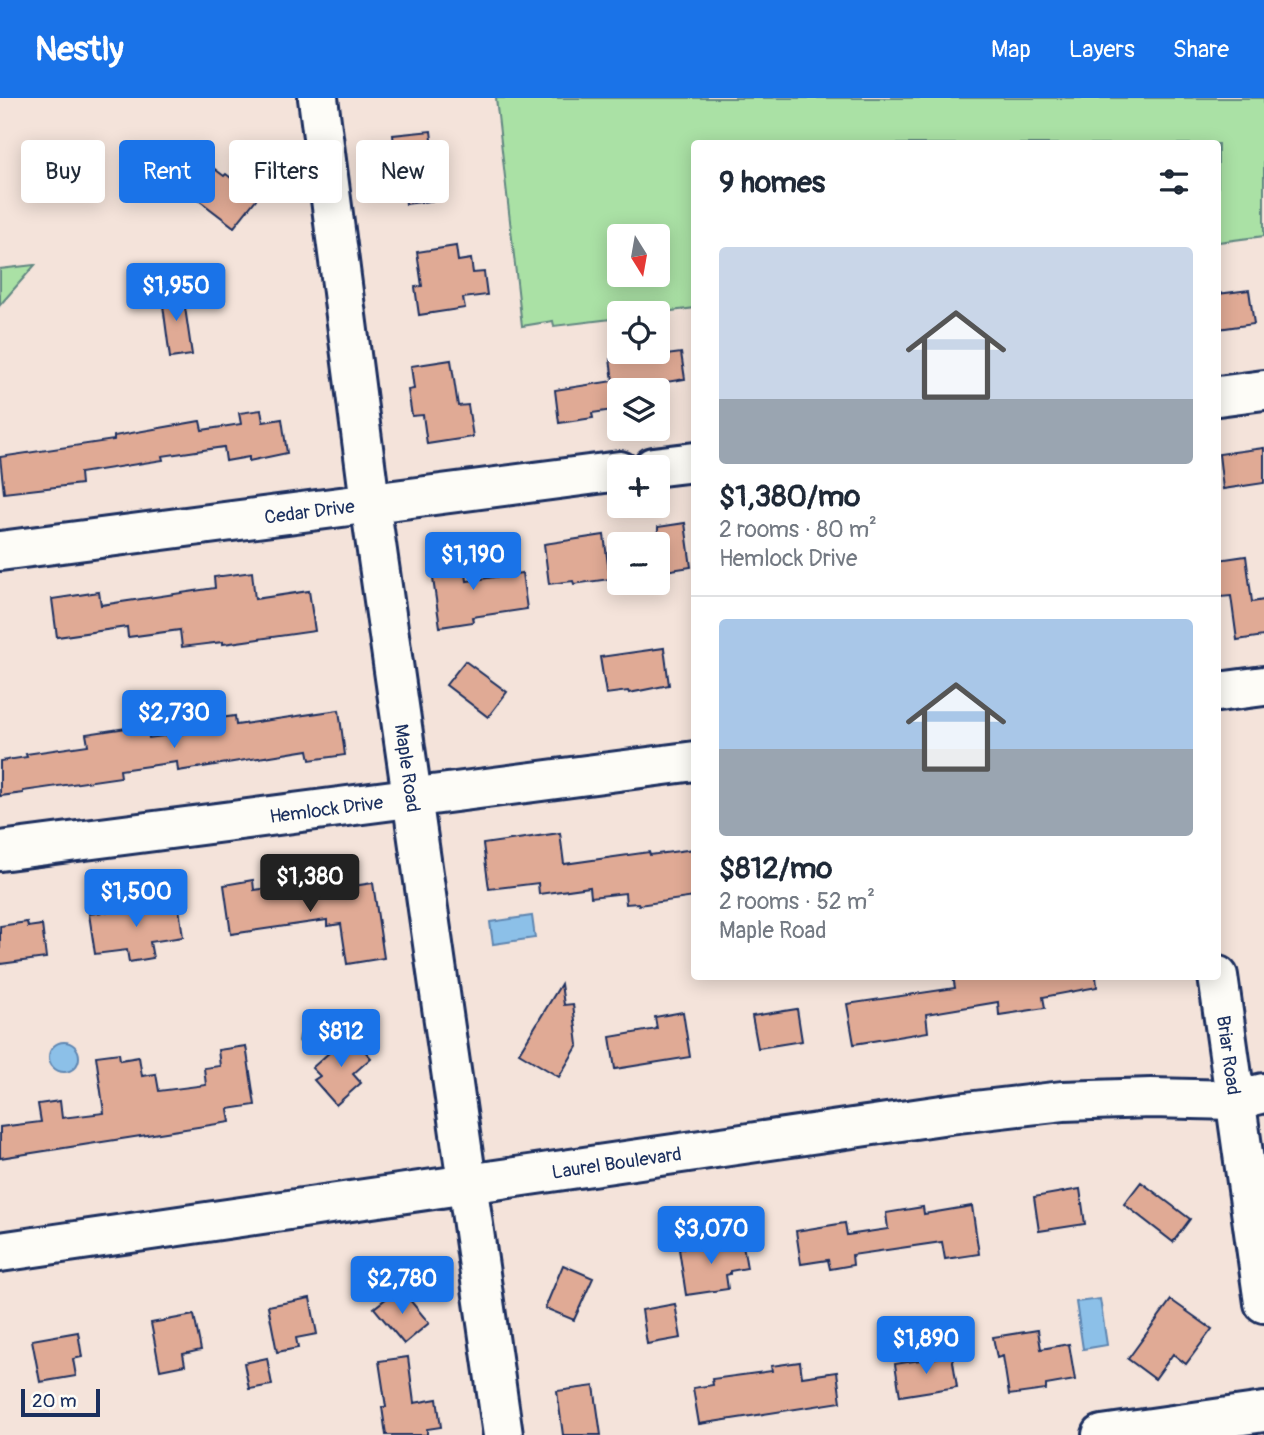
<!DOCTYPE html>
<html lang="en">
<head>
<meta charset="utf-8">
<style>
	:root { --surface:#fff; --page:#f6f6f7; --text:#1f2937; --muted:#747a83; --line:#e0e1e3; --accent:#1a73e8 }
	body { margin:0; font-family:Pangolin,sans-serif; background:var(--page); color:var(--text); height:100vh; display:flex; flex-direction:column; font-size:26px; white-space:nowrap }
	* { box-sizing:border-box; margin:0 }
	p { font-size:23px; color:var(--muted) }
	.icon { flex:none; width:38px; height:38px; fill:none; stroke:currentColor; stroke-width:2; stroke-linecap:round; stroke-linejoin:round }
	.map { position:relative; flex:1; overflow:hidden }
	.sheet { position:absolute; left:691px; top:42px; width:530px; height:840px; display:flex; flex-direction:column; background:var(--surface); border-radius:7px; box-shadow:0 4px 18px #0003 }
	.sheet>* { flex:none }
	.hud { position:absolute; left:21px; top:42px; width:565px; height:63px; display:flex; gap:14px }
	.needle { width:46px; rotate:169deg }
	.tools { position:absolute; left:607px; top:126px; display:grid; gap:14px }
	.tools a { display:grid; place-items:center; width:63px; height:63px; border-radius:7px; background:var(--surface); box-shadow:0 4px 18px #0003; font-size:35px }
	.scale { position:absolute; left:21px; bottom:18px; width:79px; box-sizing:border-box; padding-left:7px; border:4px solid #1b2f5e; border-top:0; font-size:19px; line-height:24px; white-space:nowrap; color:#1b2f5e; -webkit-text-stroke:5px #fdfcf7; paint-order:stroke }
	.price { position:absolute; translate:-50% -60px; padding:0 16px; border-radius:7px; background:var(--accent); color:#fff; font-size:23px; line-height:46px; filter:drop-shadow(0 2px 4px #0008) }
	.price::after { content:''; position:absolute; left:50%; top:42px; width:21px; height:16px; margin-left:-10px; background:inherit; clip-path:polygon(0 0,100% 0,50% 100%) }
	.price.active { background:#222; color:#fff }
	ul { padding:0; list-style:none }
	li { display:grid; align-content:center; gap:14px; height:371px; padding:0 28px }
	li+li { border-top:2px solid var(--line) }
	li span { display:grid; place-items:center; height:217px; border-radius:7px; color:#555 }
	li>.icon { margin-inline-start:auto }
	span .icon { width:126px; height:126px; fill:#fffc; stroke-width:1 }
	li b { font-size:30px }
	h2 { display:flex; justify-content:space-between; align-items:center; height:84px; padding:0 28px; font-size:30px }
	.chip { padding:0 24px; border-radius:7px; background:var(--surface); box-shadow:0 4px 18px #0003; font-size:24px; line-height:63px }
	.chip.active { background:var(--accent); color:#fff }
	header { display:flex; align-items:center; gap:42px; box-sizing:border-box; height:98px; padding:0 35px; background:var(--accent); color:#fff }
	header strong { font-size:33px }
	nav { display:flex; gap:38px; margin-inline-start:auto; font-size:24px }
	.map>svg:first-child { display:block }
	.green { fill:#aae1a5; stroke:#628882; stroke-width:2; fill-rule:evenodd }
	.water { fill:#8cc0e8; stroke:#5f86b1; stroke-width:2 }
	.building { fill:#e0aa95; stroke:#1b2f5e; stroke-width:2 }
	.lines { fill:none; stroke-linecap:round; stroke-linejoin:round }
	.minor-casing { stroke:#1b2f5e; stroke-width:44 }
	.minor { stroke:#fdfcf7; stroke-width:38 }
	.labels { text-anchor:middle; stroke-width:5; stroke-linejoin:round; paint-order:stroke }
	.street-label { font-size:19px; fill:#1b2f5e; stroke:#fdfcf7 }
</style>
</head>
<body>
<header>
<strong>Nestly</strong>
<nav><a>Map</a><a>Layers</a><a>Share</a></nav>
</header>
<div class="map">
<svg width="1264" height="1337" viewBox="0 0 1264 1337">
	<rect width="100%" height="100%" fill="#f4e3da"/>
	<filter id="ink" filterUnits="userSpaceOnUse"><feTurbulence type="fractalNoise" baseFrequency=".0143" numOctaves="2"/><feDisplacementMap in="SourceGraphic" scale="14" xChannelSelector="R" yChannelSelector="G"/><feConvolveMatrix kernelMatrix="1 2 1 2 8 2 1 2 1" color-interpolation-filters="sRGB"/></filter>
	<g filter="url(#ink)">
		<path class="green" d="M496,0H1264V138L1218,144V46H695V210L655,215H620L619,220L554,228L553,223L522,228ZM620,138H658V177H620Z
			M34,167H35L0,207V171Z"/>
		<path class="water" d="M532,818L535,840L493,846L490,824Z
			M324,916H332L338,921L337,929L313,950H304L299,943L300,937Z
			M49 959a15 15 0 1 1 30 0a15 15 0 1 1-30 0Z
			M1100,1201L1107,1247L1083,1251L1076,1204Z"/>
		<path class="building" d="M431,33L439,102L406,106L403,83H398L393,37Z
			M204,63L224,78L226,76L257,100L234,129L192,97L190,80Z
			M456,148L458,163L471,161L473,175L484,174L487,197L463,200L465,210L419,217L415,189L422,188L417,154Z
			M182,189L192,257L170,260L161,192Z
			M1249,192L1254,226L1218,231V196Z
			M681,255L685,281L660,285L663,305H658V292H620V311L592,315L593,320L559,325L555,292L613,283L610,261L635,258V261Z
			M451,262L458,308L468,307L473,339L427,346L423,317L412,318L408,292L414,291L411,268Z
			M261,312L263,324L282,321L287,355L249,363V359L226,363L224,349L162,358L163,362L80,375L81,386L4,395L0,359L114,342V338L200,323L202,332L241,326L239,315Z
			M1264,350V385L1223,391L1219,356Z
			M685,425L691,469L658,474V429Z
			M604,437L610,481L574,486L573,483L549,486L544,446Z
			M463,456L467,483L522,475L527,511L472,519L473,524L440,529L430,460Z
			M1246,458L1252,504L1264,502V538L1237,542L1231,498L1221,499L1218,462Z
			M252,474L255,501L309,493L315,533L223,546V544L182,549L180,532L128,539L127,529L57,539L52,501L99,494L101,507L215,490L214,479Z
			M664,550L669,587L629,595L628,593L606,596L600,559Z
			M465,563L507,594L488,619L446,587Z
			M339,612L345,657L310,662L308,652L178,673L177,664L120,672L121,679L23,693V695L0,698V663L27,659L26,656L88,647L86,636L147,627L149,640L208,632L206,622L235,618L236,627Z
			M560,735L564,766L649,754L650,757L695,751V799L639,807L638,805L626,806L625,795L591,799L590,789L539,796L538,785L489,791L483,746Z
			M253,782L254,792L269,790L270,793L299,789L300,796L373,785L384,860L347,866L341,826L327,828V822L231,836L224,787Z
			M178,803L183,839L150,844L153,860L129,864L127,852L95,856L89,816Z
			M27,824L28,829L42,827L46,860L0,866V828Z
			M953,878H1096L1097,889L1043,899L1045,910L999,917L998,904L926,916L928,934L854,946L847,906L955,890Z
			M561,886L564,907L573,906L578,947L559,979L519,955Z
			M797,911L802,943L758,950L752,918Z
			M683,914L690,959L615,971L610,939L657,931L655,919Z
			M350,936L371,960L353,976L361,985L336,1007L314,982L320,978L312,970Z
			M246,948L255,1007L228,1011L230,1024L0,1060V1029L41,1024L38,1006L60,1003L62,1020L104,1015L96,958L119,955L120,962L139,959L142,978L156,976L159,993L206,987L204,970L220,968L218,952Z
			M1141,1084L1190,1121L1173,1144L1124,1106Z
			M1080,1091L1085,1126L1039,1133L1034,1099Z
			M972,1108L979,1156L945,1161L942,1144L852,1157L853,1167L830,1171L828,1162L801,1166L796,1133L845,1125L847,1137L888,1131L886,1115L923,1109L924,1116Z
			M742,1141L747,1170L730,1173V1176L726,1177L728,1191L686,1197L679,1151Z
			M563,1167L593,1180L574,1222L545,1210Z
			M400,1190L429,1225L404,1246L374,1210Z
			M310,1200L317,1236L296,1240L298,1250L277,1254L268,1208Z
			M1171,1202L1212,1231L1186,1266L1173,1256L1155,1281L1128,1261Z
			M675,1206L681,1240L647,1246L642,1212Z
			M194,1217L201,1252L183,1256L185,1267L160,1272L151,1225Z
			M1038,1232L1041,1251L1069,1246L1075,1282L1046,1287V1292L1009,1297L1003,1258L997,1260L993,1239Z
			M78,1234L82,1259L73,1261L76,1278L40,1284L32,1242Z
			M952,1257L957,1289L900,1298L895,1266Z
			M408,1259L414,1305L437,1301L441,1329L427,1331V1337H386L382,1309H386L379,1263Z
			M267,1260L272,1287L249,1291L244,1265Z
			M800,1264L802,1279L837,1274L841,1304L699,1326L693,1290L713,1287L712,1281L772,1273L771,1268Z
			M594,1288L601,1337H563L557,1293Z"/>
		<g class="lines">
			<defs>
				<g id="minor">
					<path id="s1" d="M318,0L370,404L503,1337"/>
					<path d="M1218,298L1264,292"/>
					<path d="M653,369L695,364"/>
					<path id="s2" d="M0,453L620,373"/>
					<path d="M1218,594L1264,588"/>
					<path id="s3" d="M0,753L695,663"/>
					<path id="s4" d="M1218,878L1264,1205"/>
					<path id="s5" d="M0,1154L949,1016L1063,1003L1151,1000L1235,1002L1264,995"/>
					<path d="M1102,1337L1264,1314"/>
				</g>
			</defs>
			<use href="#minor" class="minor-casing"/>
			<use href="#minor" class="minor"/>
		</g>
	</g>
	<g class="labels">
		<g class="street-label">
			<text dy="7" stroke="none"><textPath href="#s2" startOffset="312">Cedar Drive</textPath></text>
			<text dy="7" stroke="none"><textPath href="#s1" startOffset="676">Maple Road</textPath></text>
			<text dy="7" stroke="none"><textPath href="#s3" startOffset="329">Hemlock Drive</textPath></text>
			<text dy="7" stroke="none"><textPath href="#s4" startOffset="80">Briar Road</textPath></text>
			<text dy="7" stroke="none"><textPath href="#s5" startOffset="623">Laurel Boulevard</textPath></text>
		</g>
	</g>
</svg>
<div class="tools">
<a><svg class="needle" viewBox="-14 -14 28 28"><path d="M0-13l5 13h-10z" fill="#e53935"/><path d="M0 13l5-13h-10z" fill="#747a83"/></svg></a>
<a><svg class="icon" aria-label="locate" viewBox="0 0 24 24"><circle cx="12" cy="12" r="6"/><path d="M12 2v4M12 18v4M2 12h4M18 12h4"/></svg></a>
<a><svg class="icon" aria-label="layers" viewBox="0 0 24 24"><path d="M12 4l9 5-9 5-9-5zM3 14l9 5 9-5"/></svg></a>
<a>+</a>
<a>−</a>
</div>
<div class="scale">20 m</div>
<b class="price" style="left:176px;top:225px">$1,950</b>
<b class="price" style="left:473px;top:494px">$1,190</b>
<b class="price" style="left:174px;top:652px">$2,730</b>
<b class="price active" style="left:310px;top:816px">$1,380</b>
<b class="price" style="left:136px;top:831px">$1,500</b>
<b class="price" style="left:341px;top:971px">$812</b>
<b class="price" style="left:711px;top:1168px">$3,070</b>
<b class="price" style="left:402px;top:1218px">$2,780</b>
<b class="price" style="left:926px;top:1278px">$1,890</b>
<div class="hud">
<a class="chip">Buy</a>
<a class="chip active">Rent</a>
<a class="chip">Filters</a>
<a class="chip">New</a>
</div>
<section class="sheet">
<h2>9 homes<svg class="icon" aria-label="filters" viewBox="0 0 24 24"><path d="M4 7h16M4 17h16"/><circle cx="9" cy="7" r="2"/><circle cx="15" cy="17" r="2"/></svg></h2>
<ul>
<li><span style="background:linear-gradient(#c9d6e8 70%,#9aa5b1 0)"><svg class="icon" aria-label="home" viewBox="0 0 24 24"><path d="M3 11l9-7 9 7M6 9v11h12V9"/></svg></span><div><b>$1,380/mo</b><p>2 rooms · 80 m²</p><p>Hemlock Drive</p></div></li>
<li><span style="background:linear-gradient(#a9c7e8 60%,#9aa5b1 0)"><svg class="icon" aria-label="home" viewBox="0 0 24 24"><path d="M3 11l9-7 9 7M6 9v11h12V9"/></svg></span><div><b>$812/mo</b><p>2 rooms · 52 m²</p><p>Maple Road</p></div></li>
</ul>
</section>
</div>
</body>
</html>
